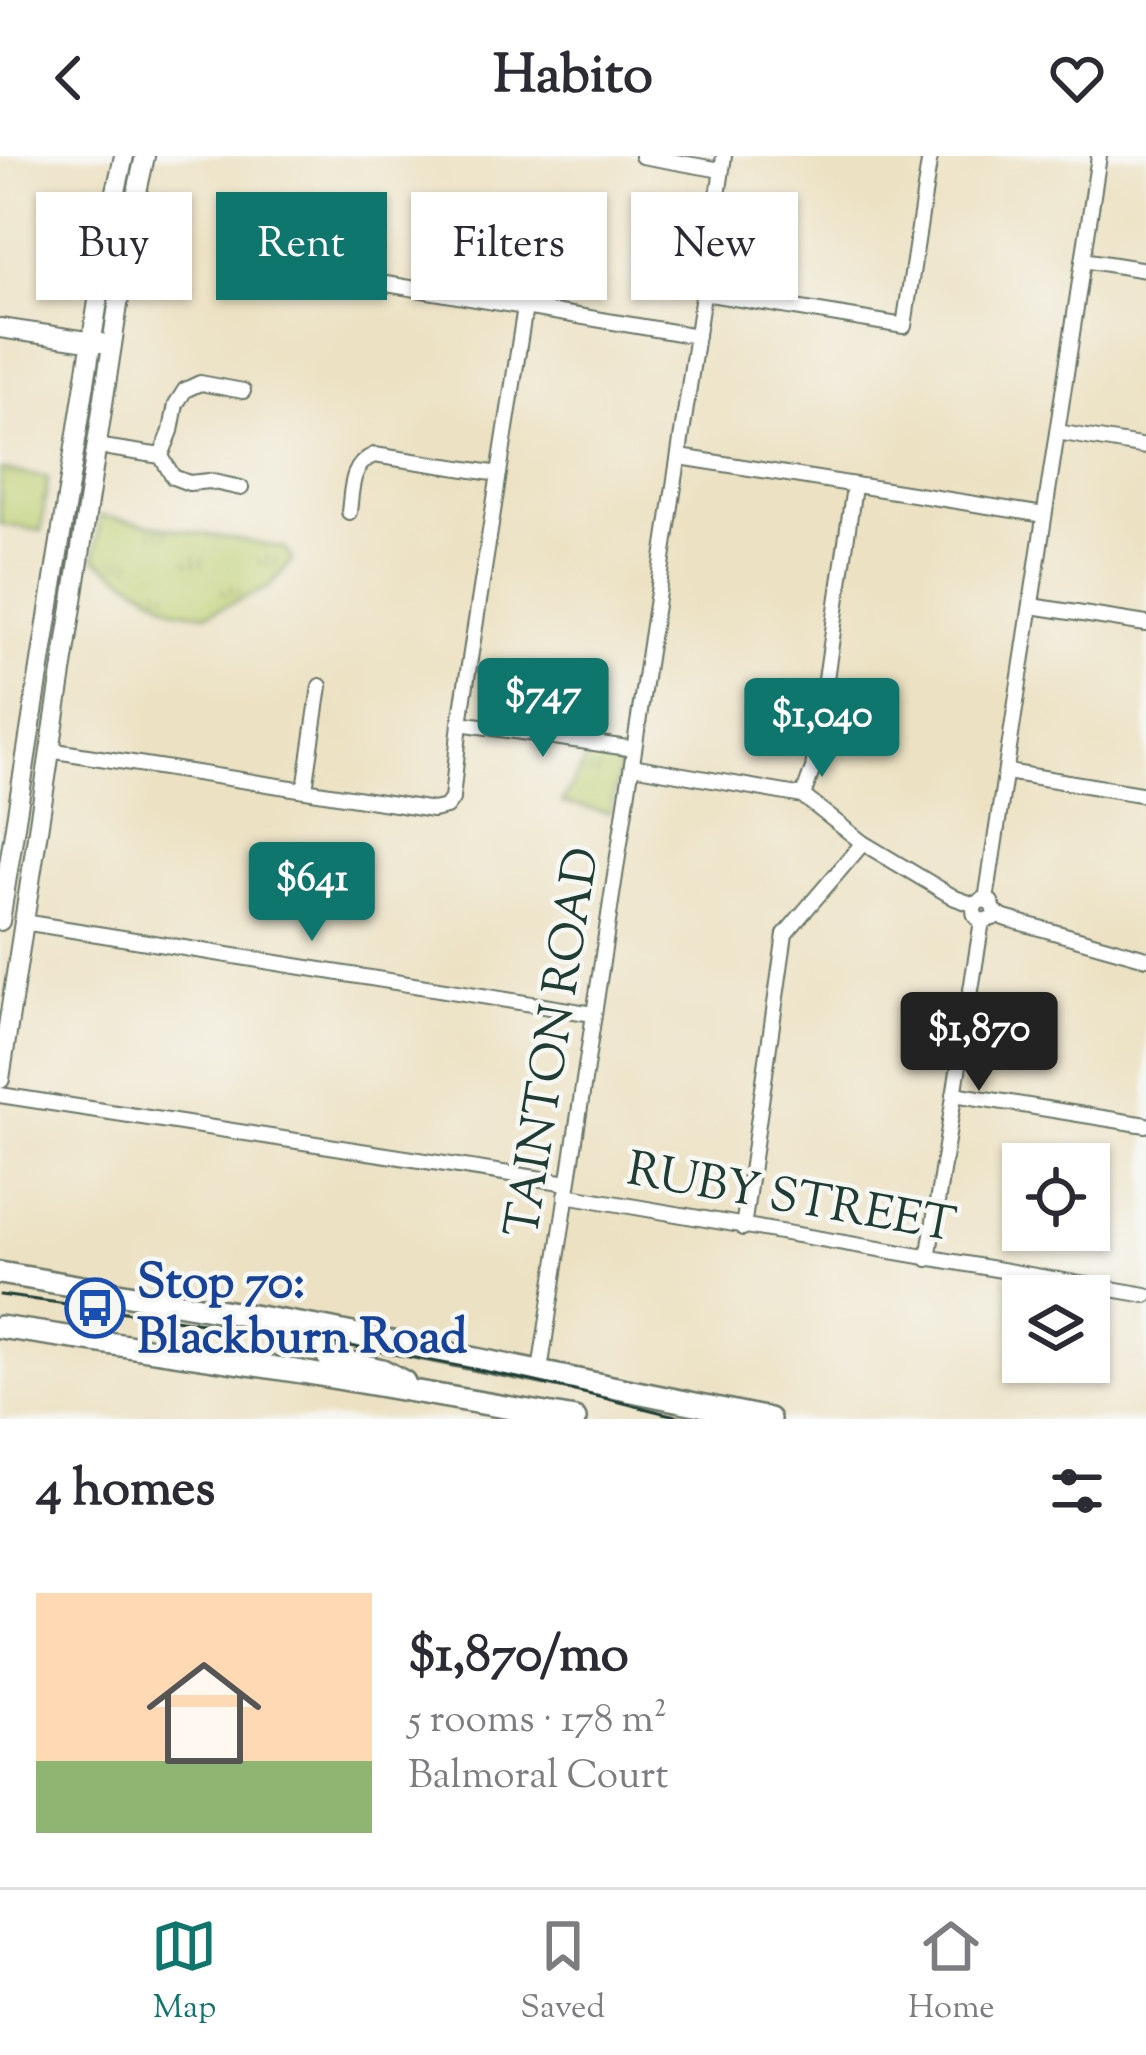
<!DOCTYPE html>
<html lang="en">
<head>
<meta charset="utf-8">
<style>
	:root { --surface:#fff; --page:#f2f2f3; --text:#2b2b33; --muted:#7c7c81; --line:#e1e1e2; --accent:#0f766e }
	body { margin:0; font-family:"Sorts Mill Goudy",serif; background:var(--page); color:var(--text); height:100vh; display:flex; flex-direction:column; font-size:45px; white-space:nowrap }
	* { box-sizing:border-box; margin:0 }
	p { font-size:39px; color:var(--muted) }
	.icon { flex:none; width:66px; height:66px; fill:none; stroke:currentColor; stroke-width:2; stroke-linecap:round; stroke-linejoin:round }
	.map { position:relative; height:1263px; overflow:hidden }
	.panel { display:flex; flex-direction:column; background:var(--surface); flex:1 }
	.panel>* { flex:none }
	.hud { position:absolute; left:36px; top:36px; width:1074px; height:108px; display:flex; gap:24px }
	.buttons { position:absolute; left:1002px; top:987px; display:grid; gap:24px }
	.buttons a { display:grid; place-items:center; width:108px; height:108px; border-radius:0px; background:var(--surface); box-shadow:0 3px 9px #0004; font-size:60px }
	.price { position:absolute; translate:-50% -102px; padding:0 27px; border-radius:12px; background:var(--accent); color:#fff; font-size:39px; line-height:78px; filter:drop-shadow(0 3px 6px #0008) }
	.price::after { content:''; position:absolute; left:50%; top:72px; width:36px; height:27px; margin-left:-18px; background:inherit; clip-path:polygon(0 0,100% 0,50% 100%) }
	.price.current { background:#222; color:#fff }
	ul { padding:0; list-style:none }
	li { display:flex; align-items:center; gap:36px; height:300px; padding:0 36px }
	li span { display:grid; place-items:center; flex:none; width:336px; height:240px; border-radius:0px; color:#555 }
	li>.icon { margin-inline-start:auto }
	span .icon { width:144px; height:144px; fill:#fffc; stroke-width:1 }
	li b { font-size:51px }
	h2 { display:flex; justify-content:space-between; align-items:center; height:144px; padding:0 36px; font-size:51px }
	.tag { padding:0 42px; border-radius:0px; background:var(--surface); box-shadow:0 3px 9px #0004; font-size:42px; line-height:108px }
	.tag.current { background:var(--accent); color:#fff }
	header { display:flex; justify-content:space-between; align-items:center; height:156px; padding:0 36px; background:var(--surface); font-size:54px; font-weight:700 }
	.tab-bar { display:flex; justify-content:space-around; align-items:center; height:168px; border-top:3px solid var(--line); background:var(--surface); font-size:33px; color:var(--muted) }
	.tab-bar a { display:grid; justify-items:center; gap:6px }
	.tab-bar .current { color:var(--accent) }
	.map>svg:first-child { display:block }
	.park { fill:url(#park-tufts); stroke:#6e8653; stroke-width:3 }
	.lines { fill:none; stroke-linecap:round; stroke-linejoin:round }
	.minor-casing { stroke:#677666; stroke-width:18 }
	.major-casing { stroke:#677666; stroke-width:22 }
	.highway-casing { stroke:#677666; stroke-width:26 }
	.minor { stroke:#fff; stroke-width:14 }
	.major { stroke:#fff; stroke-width:18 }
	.highway { stroke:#fff; stroke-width:21 }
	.tram { stroke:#1f3d34; stroke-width:3 }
	.labels { text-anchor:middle; stroke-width:9; stroke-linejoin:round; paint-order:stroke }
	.street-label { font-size:48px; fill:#1f3d34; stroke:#f6f6f2 }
	.transit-label { font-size:48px; font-weight:bold; fill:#164399; stroke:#f6f6f2; text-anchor:start }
</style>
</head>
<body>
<header><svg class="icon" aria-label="back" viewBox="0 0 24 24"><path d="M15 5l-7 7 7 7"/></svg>Habito<svg class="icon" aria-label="heart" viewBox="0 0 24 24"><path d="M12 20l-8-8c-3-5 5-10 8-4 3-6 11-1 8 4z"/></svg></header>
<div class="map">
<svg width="1146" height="1263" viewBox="0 0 1146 1263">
	<defs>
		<pattern id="park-tufts" width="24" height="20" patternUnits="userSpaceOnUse" patternTransform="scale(3)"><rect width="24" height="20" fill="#becf72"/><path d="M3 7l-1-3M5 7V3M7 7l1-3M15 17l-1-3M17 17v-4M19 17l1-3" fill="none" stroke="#9aa95e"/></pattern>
	</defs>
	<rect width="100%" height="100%" fill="#f6f6f2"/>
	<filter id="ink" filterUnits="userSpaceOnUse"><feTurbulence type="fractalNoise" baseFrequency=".00833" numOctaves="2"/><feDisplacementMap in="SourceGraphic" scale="24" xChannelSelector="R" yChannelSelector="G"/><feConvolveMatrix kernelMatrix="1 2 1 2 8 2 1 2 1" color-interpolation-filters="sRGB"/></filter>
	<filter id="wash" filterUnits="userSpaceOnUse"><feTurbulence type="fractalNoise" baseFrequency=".004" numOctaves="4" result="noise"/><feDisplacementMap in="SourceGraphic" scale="48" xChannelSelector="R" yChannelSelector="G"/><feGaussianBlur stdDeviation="2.7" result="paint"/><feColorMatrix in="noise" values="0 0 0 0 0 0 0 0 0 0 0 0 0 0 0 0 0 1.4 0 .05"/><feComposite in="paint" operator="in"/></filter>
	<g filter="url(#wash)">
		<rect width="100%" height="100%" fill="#ece1c2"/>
		<path class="park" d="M0,313L48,322L41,375L0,368Z
			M100,360L285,392L292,404L268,432L207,458L177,454L95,403Z
			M589,598L616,605L620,609L610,657L562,647Z"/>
	</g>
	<g filter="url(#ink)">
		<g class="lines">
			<defs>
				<path id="minor" d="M642,0L721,14
					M266,92L279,110L697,180
					M1083,104L1146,114
					M704,137L904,170L930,0
					M1057,276L1146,291
					M96,290L161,300
					M680,301L1044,359
					M241,332L209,325L189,327L173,321L161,300L171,275L176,248L185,234L200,227L243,235
					M349,356C352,334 350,309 374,299L499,318
					M1032,450L1146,468
					M460,567L634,593
					M49,594L433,654L446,651L452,643L460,567L525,151
					M632,610L803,640L863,687L955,742L975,749L981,744L991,746L995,756L993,762L982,765C974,761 973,757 975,749
					M1007,616L1146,639
					M305,633L320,530
					M803,640L813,612L854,331
					M986,744L1099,0
					M995,756L1004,762L1146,802
					M23,766L593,858
					M954,938L1146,969
					M0,939L568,1027
					M566,1039L1146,1139
					M743,1072L785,778L863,687
					M928,1103L982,765
					M540,1215L724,0"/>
				<path id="major" d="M0,172L101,187
					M0,765L114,44L124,0
					M0,923L112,189L131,63L145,0"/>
				<path id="highway" d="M0,1117L323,1172L769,1263
					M0,1171L302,1216L575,1263
					M323,1172L321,1189L329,1202L382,1214L404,1226"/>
			</defs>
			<use href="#minor" class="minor-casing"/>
			<use href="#major" class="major-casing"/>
			<use href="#highway" class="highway-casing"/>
			<use href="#minor" class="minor"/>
			<use href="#major" class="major"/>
			<use href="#highway" class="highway"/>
			<path class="tram" d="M0,1139C172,1162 348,1186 518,1222C575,1234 631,1249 688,1263"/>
		</g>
	</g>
	<defs>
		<symbol id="bus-ring" viewBox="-11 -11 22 22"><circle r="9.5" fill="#f6f6f2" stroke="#1a4fb4" stroke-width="1.5"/><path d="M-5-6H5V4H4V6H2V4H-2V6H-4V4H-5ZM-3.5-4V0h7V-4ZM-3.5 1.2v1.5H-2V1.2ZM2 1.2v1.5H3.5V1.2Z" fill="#1a4fb4"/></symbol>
	</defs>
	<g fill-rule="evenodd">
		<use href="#bus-ring" x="62" y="1119" width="66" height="66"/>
	</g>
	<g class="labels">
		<g class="street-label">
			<text transform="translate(550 886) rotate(-81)" y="17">TAINTON ROAD</text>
			<text transform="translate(792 1039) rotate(10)" y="17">RUBY STREET</text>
		</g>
		<g class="transit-label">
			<text x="137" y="1141">Stop 70:<tspan x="137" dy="55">Blackburn Road</tspan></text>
		</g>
	</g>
</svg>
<div class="buttons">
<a><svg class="icon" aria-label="locate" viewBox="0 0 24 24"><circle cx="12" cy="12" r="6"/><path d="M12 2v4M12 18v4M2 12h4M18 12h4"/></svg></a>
<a><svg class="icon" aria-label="layers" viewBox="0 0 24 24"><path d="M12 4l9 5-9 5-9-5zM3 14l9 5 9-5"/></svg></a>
</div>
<b class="price" style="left:543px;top:604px">$747</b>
<b class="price" style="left:822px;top:624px">$1,040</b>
<b class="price" style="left:312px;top:788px">$641</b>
<b class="price current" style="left:979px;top:938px">$1,870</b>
<div class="hud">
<a class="tag">Buy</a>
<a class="tag current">Rent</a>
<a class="tag">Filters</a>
<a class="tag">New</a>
</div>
</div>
<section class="panel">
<h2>4 homes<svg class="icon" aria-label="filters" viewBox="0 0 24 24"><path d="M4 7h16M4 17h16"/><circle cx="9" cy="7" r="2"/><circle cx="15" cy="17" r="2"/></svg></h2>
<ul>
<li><span style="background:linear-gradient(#ffd9b3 70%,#8fb573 0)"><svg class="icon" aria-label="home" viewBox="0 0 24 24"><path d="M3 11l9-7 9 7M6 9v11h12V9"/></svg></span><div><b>$1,870/mo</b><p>5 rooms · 178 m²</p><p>Balmoral Court</p></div></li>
</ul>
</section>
<nav class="tab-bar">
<a class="current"><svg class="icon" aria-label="map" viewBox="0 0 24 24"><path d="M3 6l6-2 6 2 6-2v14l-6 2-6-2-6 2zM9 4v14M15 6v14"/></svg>Map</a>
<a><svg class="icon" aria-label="saved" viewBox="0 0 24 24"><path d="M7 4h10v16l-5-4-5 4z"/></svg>Saved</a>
<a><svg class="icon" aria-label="home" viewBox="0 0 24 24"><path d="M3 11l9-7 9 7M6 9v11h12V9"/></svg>Home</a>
</nav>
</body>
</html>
